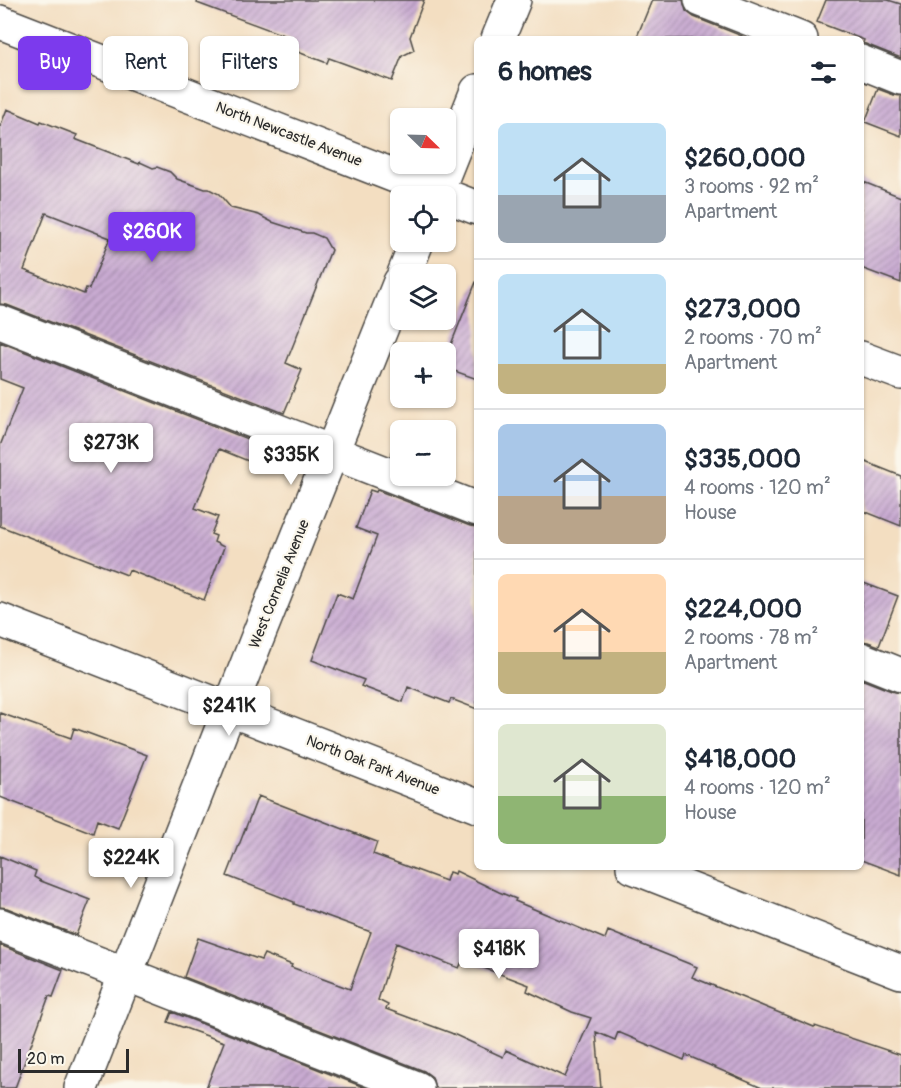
<!DOCTYPE html>
<html lang="en">
<head>
<meta charset="utf-8">
<style>
	:root { --surface:#fff; --page:#f6f6f7; --text:#1f2937; --muted:#747a83; --line:#e0e1e3; --accent:#7c3aed }
	body { margin:0; font-family:Pangolin,sans-serif; background:var(--page); color:var(--text); height:100vh; display:flex; flex-direction:column; font-size:22px; white-space:nowrap }
	* { box-sizing:border-box; margin:0 }
	p { font-size:20px; color:var(--muted) }
	.icon { flex:none; width:33px; height:33px; fill:none; stroke:currentColor; stroke-width:2; stroke-linecap:round; stroke-linejoin:round }
	.map { position:relative; flex:1; overflow:hidden }
	.panel { position:absolute; left:474px; top:36px; width:390px; height:834px; display:flex; flex-direction:column; background:var(--surface); border-radius:9px; box-shadow:0 2px 4px #0004 }
	.panel>* { flex:none }
	.guide { position:absolute; left:18px; top:36px; width:366px; height:54px; display:flex; gap:12px }
	.needle { width:39px; rotate:113deg }
	.controls { position:absolute; left:390px; top:108px; display:grid; gap:12px }
	.controls a { display:grid; place-items:center; width:66px; height:66px; border-radius:9px; background:var(--surface); box-shadow:0 2px 4px #0004; font-size:30px }
	.scale { position:absolute; left:18px; bottom:15px; width:111px; box-sizing:border-box; padding-left:6px; border:3px solid #2b2b2b; border-top:0; font-size:16px; line-height:21px; white-space:nowrap; color:#2b2b2b; -webkit-text-stroke:4px #fbf7ec; paint-order:stroke }
	.price { position:absolute; translate:-50% -51px; padding:0 14px; border-radius:6px; background:#fff; color:#222; font-size:20px; line-height:39px; filter:drop-shadow(0 2px 3px #0008) }
	.price::after { content:''; position:absolute; left:50%; top:36px; width:18px; height:14px; margin-left:-9px; background:inherit; clip-path:polygon(0 0,100% 0,50% 100%) }
	.price.selected { background:var(--accent); color:#fff }
	ul { padding:0; list-style:none }
	li { display:flex; align-items:center; gap:18px; height:150px; padding:0 24px }
	li+li { border-top:2px solid var(--line) }
	li span { display:grid; place-items:center; flex:none; width:168px; height:120px; border-radius:9px; color:#555 }
	li>.icon { margin-inline-start:auto }
	span .icon { width:72px; height:72px; fill:#fffc; stroke-width:1 }
	li b { font-size:26px }
	h2 { display:flex; justify-content:space-between; align-items:center; height:72px; padding:0 24px; font-size:26px }
	.tag { padding:0 21px; border-radius:9px; background:var(--surface); box-shadow:0 2px 4px #0004; font-size:21px; line-height:54px }
	.tag.selected { background:var(--accent); color:#fff }
	.map>svg:first-child { display:block }
	.building { fill:url(#building-hatch); fill-rule:evenodd }
	.lines { fill:none; stroke-linecap:round; stroke-linejoin:round }
	.minor-casing { stroke:#494642; stroke-width:36 }
	.minor { stroke:#fff; stroke-width:33 }
	.labels { text-anchor:middle; stroke-width:4.5; stroke-linejoin:round; paint-order:stroke }
	.street-label { font-size:15px; fill:#2b2b2b; stroke:#fbf7ec }
</style>
</head>
<body>
<div class="map">
<svg width="901" height="1088" viewBox="0 0 901 1088">
	<defs>
		<pattern id="building-hatch" width="6" height="6" patternUnits="userSpaceOnUse" patternTransform="scale(1.5)"><rect width="6" height="6" fill="#c9abd2"/><path d="M-1 1l2-2M0 6l6-6M5 7l2-2" fill="none" stroke="#a38bab"/></pattern>
	</defs>
	<rect width="100%" height="100%" fill="#fbf7ec"/>
	<filter id="ink" filterUnits="userSpaceOnUse"><feTurbulence type="fractalNoise" baseFrequency=".0167" numOctaves="2"/><feDisplacementMap in="SourceGraphic" scale="12" xChannelSelector="R" yChannelSelector="G"/><feConvolveMatrix kernelMatrix="1 2 1 2 8 2 1 2 1" color-interpolation-filters="sRGB"/></filter>
	<filter id="wash" filterUnits="userSpaceOnUse"><feTurbulence type="fractalNoise" baseFrequency=".008" numOctaves="4" result="noise"/><feDisplacementMap in="SourceGraphic" scale="24" xChannelSelector="R" yChannelSelector="G"/><feGaussianBlur stdDeviation="1.35" result="paint"/><feColorMatrix in="noise" values="0 0 0 0 0 0 0 0 0 0 0 0 0 0 0 0 0 1.4 0 .05"/><feComposite in="paint" operator="in"/></filter>
	<g filter="url(#wash)">
		<rect width="100%" height="100%" fill="#f3dec1"/>
		<g id="blocks">
			<path class="building" d="M198,0H424L410,37L414,50L402,56L392,81L329,58L327,63L290,49L294,39L197,3Z
				M652,0H683L686,11L694,17L742,36L740,39H636Z
				M826,0H888L901,4V58L863,43L864,40L817,22Z
				M878,89L894,95L901,96V136L865,122Z
				M7,109L40,123L41,121L77,135L75,139L139,164L140,162L153,168L157,167L170,172L177,179L205,189H209L219,194L231,208L259,215L272,222L306,233H312L324,238L331,250L286,363L302,370L284,413L7,305L0,304V127ZM46,213L110,238L89,289L86,288L84,294L24,270Z
				M861,181L901,197V283L861,268Z
				M476,282H477V379L446,368V357Z
				M0,342L270,448L263,467L219,449L195,508L218,517L211,534L216,536L214,542L224,547L204,600L129,570L127,575L0,526V446L23,388L0,379Z
				M399,434H400V459L391,455Z
				M861,460L901,476V526L861,510Z
				M370,490L376,492L377,490L470,526L477,527V709L451,699L449,703L408,687L403,702L361,686L364,680L312,660L337,593L353,599L377,536L356,528Z
				M861,582L898,596L879,646L868,642L861,641Z
				M861,679L894,692L901,693V875L861,860Z
				M0,713L71,738L74,728L147,755L118,828L97,820L93,833L0,797Z
				M258,796L377,842L373,854L446,881L449,872L455,874L456,871L499,892L516,899L515,901L605,939L608,931L697,967L692,977L814,1027L815,1026L901,1055V1088H762L686,1055L684,1060L618,1032L615,1040L596,1032L601,1088H435L432,1077L424,1071L184,977L198,938L261,960L264,954L292,965L291,967L350,989L371,932L294,904V902L227,876ZM396,943L459,968L463,960L529,985L527,991L572,1012L591,1018L565,1077L506,1050L503,1057L451,1033L386,1009L388,1005L378,1000Z
				M0,856L36,871L34,877L41,881L90,900L76,935L7,908L0,907Z
				M0,945L63,970L53,997L49,996L15,1088H0Z
				M172,1012L366,1088H206L224,1042L168,1022Z"/>
		</g>
	</g>
	<g filter="url(#ink)">
		<use href="#blocks" fill-opacity="0" stroke="#494642" stroke-width="1.5"/>
		<g class="lines">
			<defs>
				<path id="minor" d="M701,0L801,39
					M0,22L477,208
					M498,39L514,0
					M861,62L901,78
					M435,196L477,91
					M404,274L417,242
					M0,322L477,509
					M861,358L901,373
					M0,620L477,806
					M861,659L901,675
					M633,867L901,972
					M0,925L417,1088
					M81,1088L257,639L400,282"/>
			</defs>
			<use href="#minor" class="minor-casing"/>
			<use href="#minor" class="minor"/>
		</g>
	</g>
	<g class="labels">
		<g class="street-label">
			<text transform="translate(289 134) rotate(21)" y="5">North Newcastle Avenue</text>
			<text transform="translate(279 584) rotate(-68)" y="5">West Cornelia Avenue</text>
			<text transform="translate(373 765) rotate(21)" y="5">North Oak Park Avenue</text>
		</g>
	</g>
</svg>
<div class="controls">
<a><svg class="needle" viewBox="-14 -14 28 28"><path d="M0-13l5 13h-10z" fill="#e53935"/><path d="M0 13l5-13h-10z" fill="#747a83"/></svg></a>
<a><svg class="icon" aria-label="locate" viewBox="0 0 24 24"><circle cx="12" cy="12" r="6"/><path d="M12 2v4M12 18v4M2 12h4M18 12h4"/></svg></a>
<a><svg class="icon" aria-label="layers" viewBox="0 0 24 24"><path d="M12 4l9 5-9 5-9-5zM3 14l9 5 9-5"/></svg></a>
<a>+</a>
<a>−</a>
</div>
<div class="scale">20 m</div>
<b class="price selected" style="left:152px;top:263px">$260K</b>
<b class="price" style="left:111px;top:474px">$273K</b>
<b class="price" style="left:291px;top:486px">$335K</b>
<b class="price" style="left:229px;top:737px">$241K</b>
<b class="price" style="left:131px;top:889px">$224K</b>
<b class="price" style="left:499px;top:980px">$418K</b>
<div class="guide">
<a class="tag selected">Buy</a>
<a class="tag">Rent</a>
<a class="tag">Filters</a>
</div>
<section class="panel">
<h2>6 homes<svg class="icon" aria-label="filters" viewBox="0 0 24 24"><path d="M4 7h16M4 17h16"/><circle cx="9" cy="7" r="2"/><circle cx="15" cy="17" r="2"/></svg></h2>
<ul>
<li><span style="background:linear-gradient(#bfe0f5 60%,#9aa5b1 0)"><svg class="icon" aria-label="home" viewBox="0 0 24 24"><path d="M3 11l9-7 9 7M6 9v11h12V9"/></svg></span><div><b>$260,000</b><p>3 rooms · 92 m²</p><p>Apartment</p></div></li>
<li><span style="background:linear-gradient(#bfe0f5 75%,#c2b280 0)"><svg class="icon" aria-label="home" viewBox="0 0 24 24"><path d="M3 11l9-7 9 7M6 9v11h12V9"/></svg></span><div><b>$273,000</b><p>2 rooms · 70 m²</p><p>Apartment</p></div></li>
<li><span style="background:linear-gradient(#a9c7e8 60%,#b9a48a 0)"><svg class="icon" aria-label="home" viewBox="0 0 24 24"><path d="M3 11l9-7 9 7M6 9v11h12V9"/></svg></span><div><b>$335,000</b><p>4 rooms · 120 m²</p><p>House</p></div></li>
<li><span style="background:linear-gradient(#ffd9b3 65%,#c2b280 0)"><svg class="icon" aria-label="home" viewBox="0 0 24 24"><path d="M3 11l9-7 9 7M6 9v11h12V9"/></svg></span><div><b>$224,000</b><p>2 rooms · 78 m²</p><p>Apartment</p></div></li>
<li><span style="background:linear-gradient(#dfe7d0 60%,#8fb573 0)"><svg class="icon" aria-label="home" viewBox="0 0 24 24"><path d="M3 11l9-7 9 7M6 9v11h12V9"/></svg></span><div><b>$418,000</b><p>4 rooms · 120 m²</p><p>House</p></div></li>
</ul>
</section>
</div>
</body>
</html>
